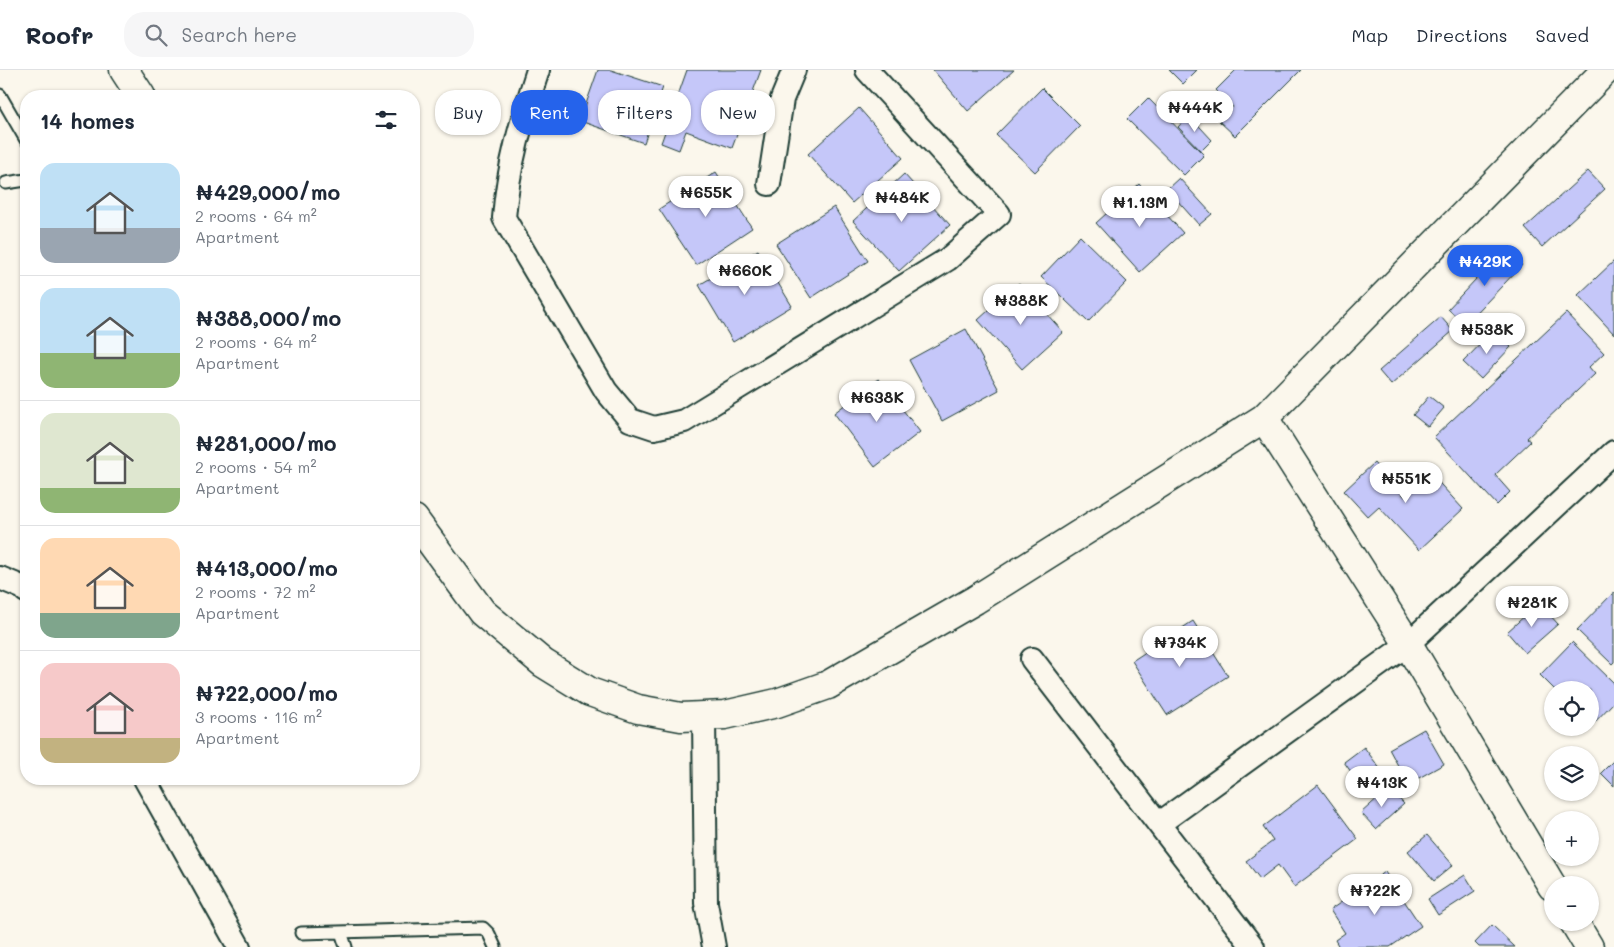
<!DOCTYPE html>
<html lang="en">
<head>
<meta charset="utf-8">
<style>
	:root { --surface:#fff; --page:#f6f6f7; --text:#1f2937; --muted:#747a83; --line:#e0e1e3; --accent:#2563eb }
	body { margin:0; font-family:Mali,sans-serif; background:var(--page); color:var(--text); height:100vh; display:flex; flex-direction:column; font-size:19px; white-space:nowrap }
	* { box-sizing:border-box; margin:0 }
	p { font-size:16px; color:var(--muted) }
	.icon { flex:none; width:28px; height:28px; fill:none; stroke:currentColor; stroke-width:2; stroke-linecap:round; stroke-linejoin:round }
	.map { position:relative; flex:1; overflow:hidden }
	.drawer { position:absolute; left:20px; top:20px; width:400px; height:695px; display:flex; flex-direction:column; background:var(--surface); border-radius:20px; box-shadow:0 1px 4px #0004 }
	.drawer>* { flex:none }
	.hud { position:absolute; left:435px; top:20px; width:475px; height:45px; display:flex; gap:10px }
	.fabs { position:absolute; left:1544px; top:611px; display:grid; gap:10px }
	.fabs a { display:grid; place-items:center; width:55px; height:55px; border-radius:50%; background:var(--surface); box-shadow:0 1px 4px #0004; font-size:25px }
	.price { position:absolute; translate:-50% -42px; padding:0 11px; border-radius:18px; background:#fff; color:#222; font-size:16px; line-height:32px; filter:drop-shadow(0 1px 2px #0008) }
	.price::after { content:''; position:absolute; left:50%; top:30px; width:15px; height:11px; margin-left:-8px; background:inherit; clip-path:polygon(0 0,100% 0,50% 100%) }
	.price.on { background:var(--accent); color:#fff }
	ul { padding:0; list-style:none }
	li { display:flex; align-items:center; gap:15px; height:125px; padding:0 20px }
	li+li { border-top:1px solid var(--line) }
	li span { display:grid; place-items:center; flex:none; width:140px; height:100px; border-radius:15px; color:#555 }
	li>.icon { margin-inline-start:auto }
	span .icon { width:60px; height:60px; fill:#fffc; stroke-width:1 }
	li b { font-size:21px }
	h2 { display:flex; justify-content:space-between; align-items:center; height:60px; padding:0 20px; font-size:21px }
	.chip { padding:0 18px; border-radius:20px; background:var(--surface); box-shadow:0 1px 4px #0004; font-size:18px; line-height:45px }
	.chip.on { background:var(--accent); color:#fff }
	header { display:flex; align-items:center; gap:30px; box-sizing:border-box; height:70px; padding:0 25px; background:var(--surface); border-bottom:1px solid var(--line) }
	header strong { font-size:24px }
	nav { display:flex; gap:28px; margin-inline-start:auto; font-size:18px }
	.search { width:350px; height:45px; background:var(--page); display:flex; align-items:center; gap:12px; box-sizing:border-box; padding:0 18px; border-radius:20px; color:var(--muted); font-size:19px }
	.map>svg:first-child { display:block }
	.building { fill:#c5c7f9; stroke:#1f3d34 }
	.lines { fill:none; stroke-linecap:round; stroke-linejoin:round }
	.service-casing { stroke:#1f3d34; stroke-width:15 }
	.minor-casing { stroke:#1f3d34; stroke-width:26 }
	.tertiary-casing { stroke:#1f3d34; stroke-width:31 }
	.service { stroke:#fbf7ec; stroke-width:11 }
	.minor { stroke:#fbf7ec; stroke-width:22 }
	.tertiary { stroke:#fbf7ec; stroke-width:28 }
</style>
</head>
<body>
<header>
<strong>Roofr</strong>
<div class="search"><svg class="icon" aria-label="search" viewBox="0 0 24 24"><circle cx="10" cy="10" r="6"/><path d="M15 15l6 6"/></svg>Search here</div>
<nav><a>Map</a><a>Directions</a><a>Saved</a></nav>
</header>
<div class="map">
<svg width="1614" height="877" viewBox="0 0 1614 877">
	<rect width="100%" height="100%" fill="#fbf7ec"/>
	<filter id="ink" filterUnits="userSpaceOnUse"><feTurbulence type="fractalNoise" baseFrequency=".02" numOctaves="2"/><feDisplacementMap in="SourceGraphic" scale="10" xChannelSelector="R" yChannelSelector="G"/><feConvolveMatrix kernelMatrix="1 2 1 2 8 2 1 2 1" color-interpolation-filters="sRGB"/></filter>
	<g filter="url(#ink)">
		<path class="building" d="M598,0H611L663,17L644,73L580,51Z
			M687,0H761L732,78L686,61L679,80L661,73Z
			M933,0H1014L968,41Z
			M1169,0H1197L1183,14Z
			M1236,0H1301L1235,66L1219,51L1233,37L1216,20Z
			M1042,18L1080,56L1035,102L996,65Z
			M1148,28L1204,85L1184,105L1127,49Z
			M859,38L903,88L852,133L808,84Z
			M1189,45L1212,70L1201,81L1178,57Z
			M1588,101L1605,119L1542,177L1525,158Z
			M716,102L752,158L696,195L659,139Z
			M904,104L950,155L899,201L853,151Z
			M1179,108L1212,144L1199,155L1167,119Z
			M1139,114L1183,163L1140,202L1096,153Z
			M834,137L868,191L811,228L776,174Z
			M1080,166L1127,212L1088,252L1041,207Z
			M1504,179L1522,195L1465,255L1448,239Z
			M758,180L792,236L733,272L699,215Z
			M1614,191V264L1578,225Z
			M1019,213L1063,262L1022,299L978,250Z
			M1566,243L1604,283L1589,297L1595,304L1527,368L1531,371L1495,405L1510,422L1497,435L1434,367Z
			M1441,247L1453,261L1391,315L1379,301Z
			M966,259L999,320L942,351L909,290Z
			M1494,260L1511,277L1481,309L1463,292Z
			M879,309L920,362L875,397L834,343Z
			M1429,326L1444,338L1428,357L1413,345Z
			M1374,393L1405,427L1431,404L1463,439L1419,480L1379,437L1368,447L1344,421Z
			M1614,522V592L1612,594L1577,560Z
			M1539,533L1558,554L1525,583L1507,562Z
			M1193,551L1228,606L1167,645L1132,591Z
			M1572,572L1614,613V632L1591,656L1590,620H1555L1540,605Z
			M1424,659L1444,694L1408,714L1389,679Z
			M1364,677L1389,711L1368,726L1344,692Z
			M1614,690V716L1601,703Z
			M1318,715L1358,769L1294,817L1278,795L1260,809L1246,791L1273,771L1263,757Z
			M1389,718L1404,734L1376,759L1361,743Z
			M1427,765L1453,795L1434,811L1408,781Z
			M1385,802L1421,856L1390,877H1339L1335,870L1345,863L1330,840Z
			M1465,805L1475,821L1438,845L1428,829Z
			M1492,855L1515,877H1479L1475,873Z"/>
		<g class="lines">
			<defs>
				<path id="service" d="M0,25L26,70
					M6,113L26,110
					M341,862L346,877
					M301,863L483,858L489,864L495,877"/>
				<path id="minor" d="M538,0C522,49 508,96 504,148L606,321L630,350L654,358L684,351L948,189L999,144L867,0
					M769,114L782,29L794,0
					M0,508L24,518L26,521
					M1032,589L1253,877
					M704,646L706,833L714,877
					M145,709L239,877
					M1160,753L1408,574L1614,382"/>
				<path id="tertiary" d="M124,0L141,26
					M1264,348L1408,574L1552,816
					M414,449L482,542L543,593L590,622L638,639L681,647L725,645L777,633L828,615L975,530L1264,348L1606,0
					M1574,852L1589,877"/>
			</defs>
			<use href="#service" class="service-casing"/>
			<use href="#minor" class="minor-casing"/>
			<use href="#tertiary" class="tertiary-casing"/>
			<use href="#service" class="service"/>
			<use href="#minor" class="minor"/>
			<use href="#tertiary" class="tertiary"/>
		</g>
	</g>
</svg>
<div class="fabs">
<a><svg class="icon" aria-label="locate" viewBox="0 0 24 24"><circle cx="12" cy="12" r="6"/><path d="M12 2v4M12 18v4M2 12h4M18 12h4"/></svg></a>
<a><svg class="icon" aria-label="layers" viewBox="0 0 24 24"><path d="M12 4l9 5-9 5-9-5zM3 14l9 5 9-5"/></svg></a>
<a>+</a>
<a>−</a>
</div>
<b class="price" style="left:1195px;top:63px">₦444K</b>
<b class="price" style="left:706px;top:148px">₦655K</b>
<b class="price" style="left:902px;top:153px">₦484K</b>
<b class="price" style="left:1140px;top:158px">₦1.13M</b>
<b class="price on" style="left:1485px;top:217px">₦429K</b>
<b class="price" style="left:745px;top:226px">₦660K</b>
<b class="price" style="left:1021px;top:256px">₦388K</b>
<b class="price" style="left:1487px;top:285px">₦538K</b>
<b class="price" style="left:877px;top:353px">₦638K</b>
<b class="price" style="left:1406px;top:434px">₦551K</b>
<b class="price" style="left:1532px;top:558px">₦281K</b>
<b class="price" style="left:1180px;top:598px">₦734K</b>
<b class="price" style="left:1382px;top:738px">₦413K</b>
<b class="price" style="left:1375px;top:846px">₦722K</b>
<div class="hud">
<a class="chip">Buy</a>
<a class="chip on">Rent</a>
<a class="chip">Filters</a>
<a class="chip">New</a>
</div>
<section class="drawer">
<h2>14 homes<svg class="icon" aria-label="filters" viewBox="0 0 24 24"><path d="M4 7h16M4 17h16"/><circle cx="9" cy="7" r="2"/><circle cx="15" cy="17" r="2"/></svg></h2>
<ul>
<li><span style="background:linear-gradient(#bfe0f5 65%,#9aa5b1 0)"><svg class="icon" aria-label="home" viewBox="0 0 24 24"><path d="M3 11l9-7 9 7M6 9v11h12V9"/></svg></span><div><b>₦429,000/mo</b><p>2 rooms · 64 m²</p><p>Apartment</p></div></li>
<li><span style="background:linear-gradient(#bfe0f5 65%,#8fb573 0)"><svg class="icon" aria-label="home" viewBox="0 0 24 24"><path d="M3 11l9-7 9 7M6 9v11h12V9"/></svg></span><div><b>₦388,000/mo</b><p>2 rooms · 64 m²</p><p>Apartment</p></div></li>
<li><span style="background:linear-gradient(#dfe7d0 75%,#8fb573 0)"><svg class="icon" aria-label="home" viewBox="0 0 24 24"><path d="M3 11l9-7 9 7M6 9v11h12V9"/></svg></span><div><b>₦281,000/mo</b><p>2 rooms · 54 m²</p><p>Apartment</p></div></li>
<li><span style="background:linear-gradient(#ffd9b3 75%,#7fa58c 0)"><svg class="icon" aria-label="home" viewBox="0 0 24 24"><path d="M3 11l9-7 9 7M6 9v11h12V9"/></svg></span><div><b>₦413,000/mo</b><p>2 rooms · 72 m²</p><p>Apartment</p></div></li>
<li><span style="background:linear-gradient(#f6c9c9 75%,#c2b280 0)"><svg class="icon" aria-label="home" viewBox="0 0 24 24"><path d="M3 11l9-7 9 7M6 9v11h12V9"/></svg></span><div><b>₦722,000/mo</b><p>3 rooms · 116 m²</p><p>Apartment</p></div></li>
</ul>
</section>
</div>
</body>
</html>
